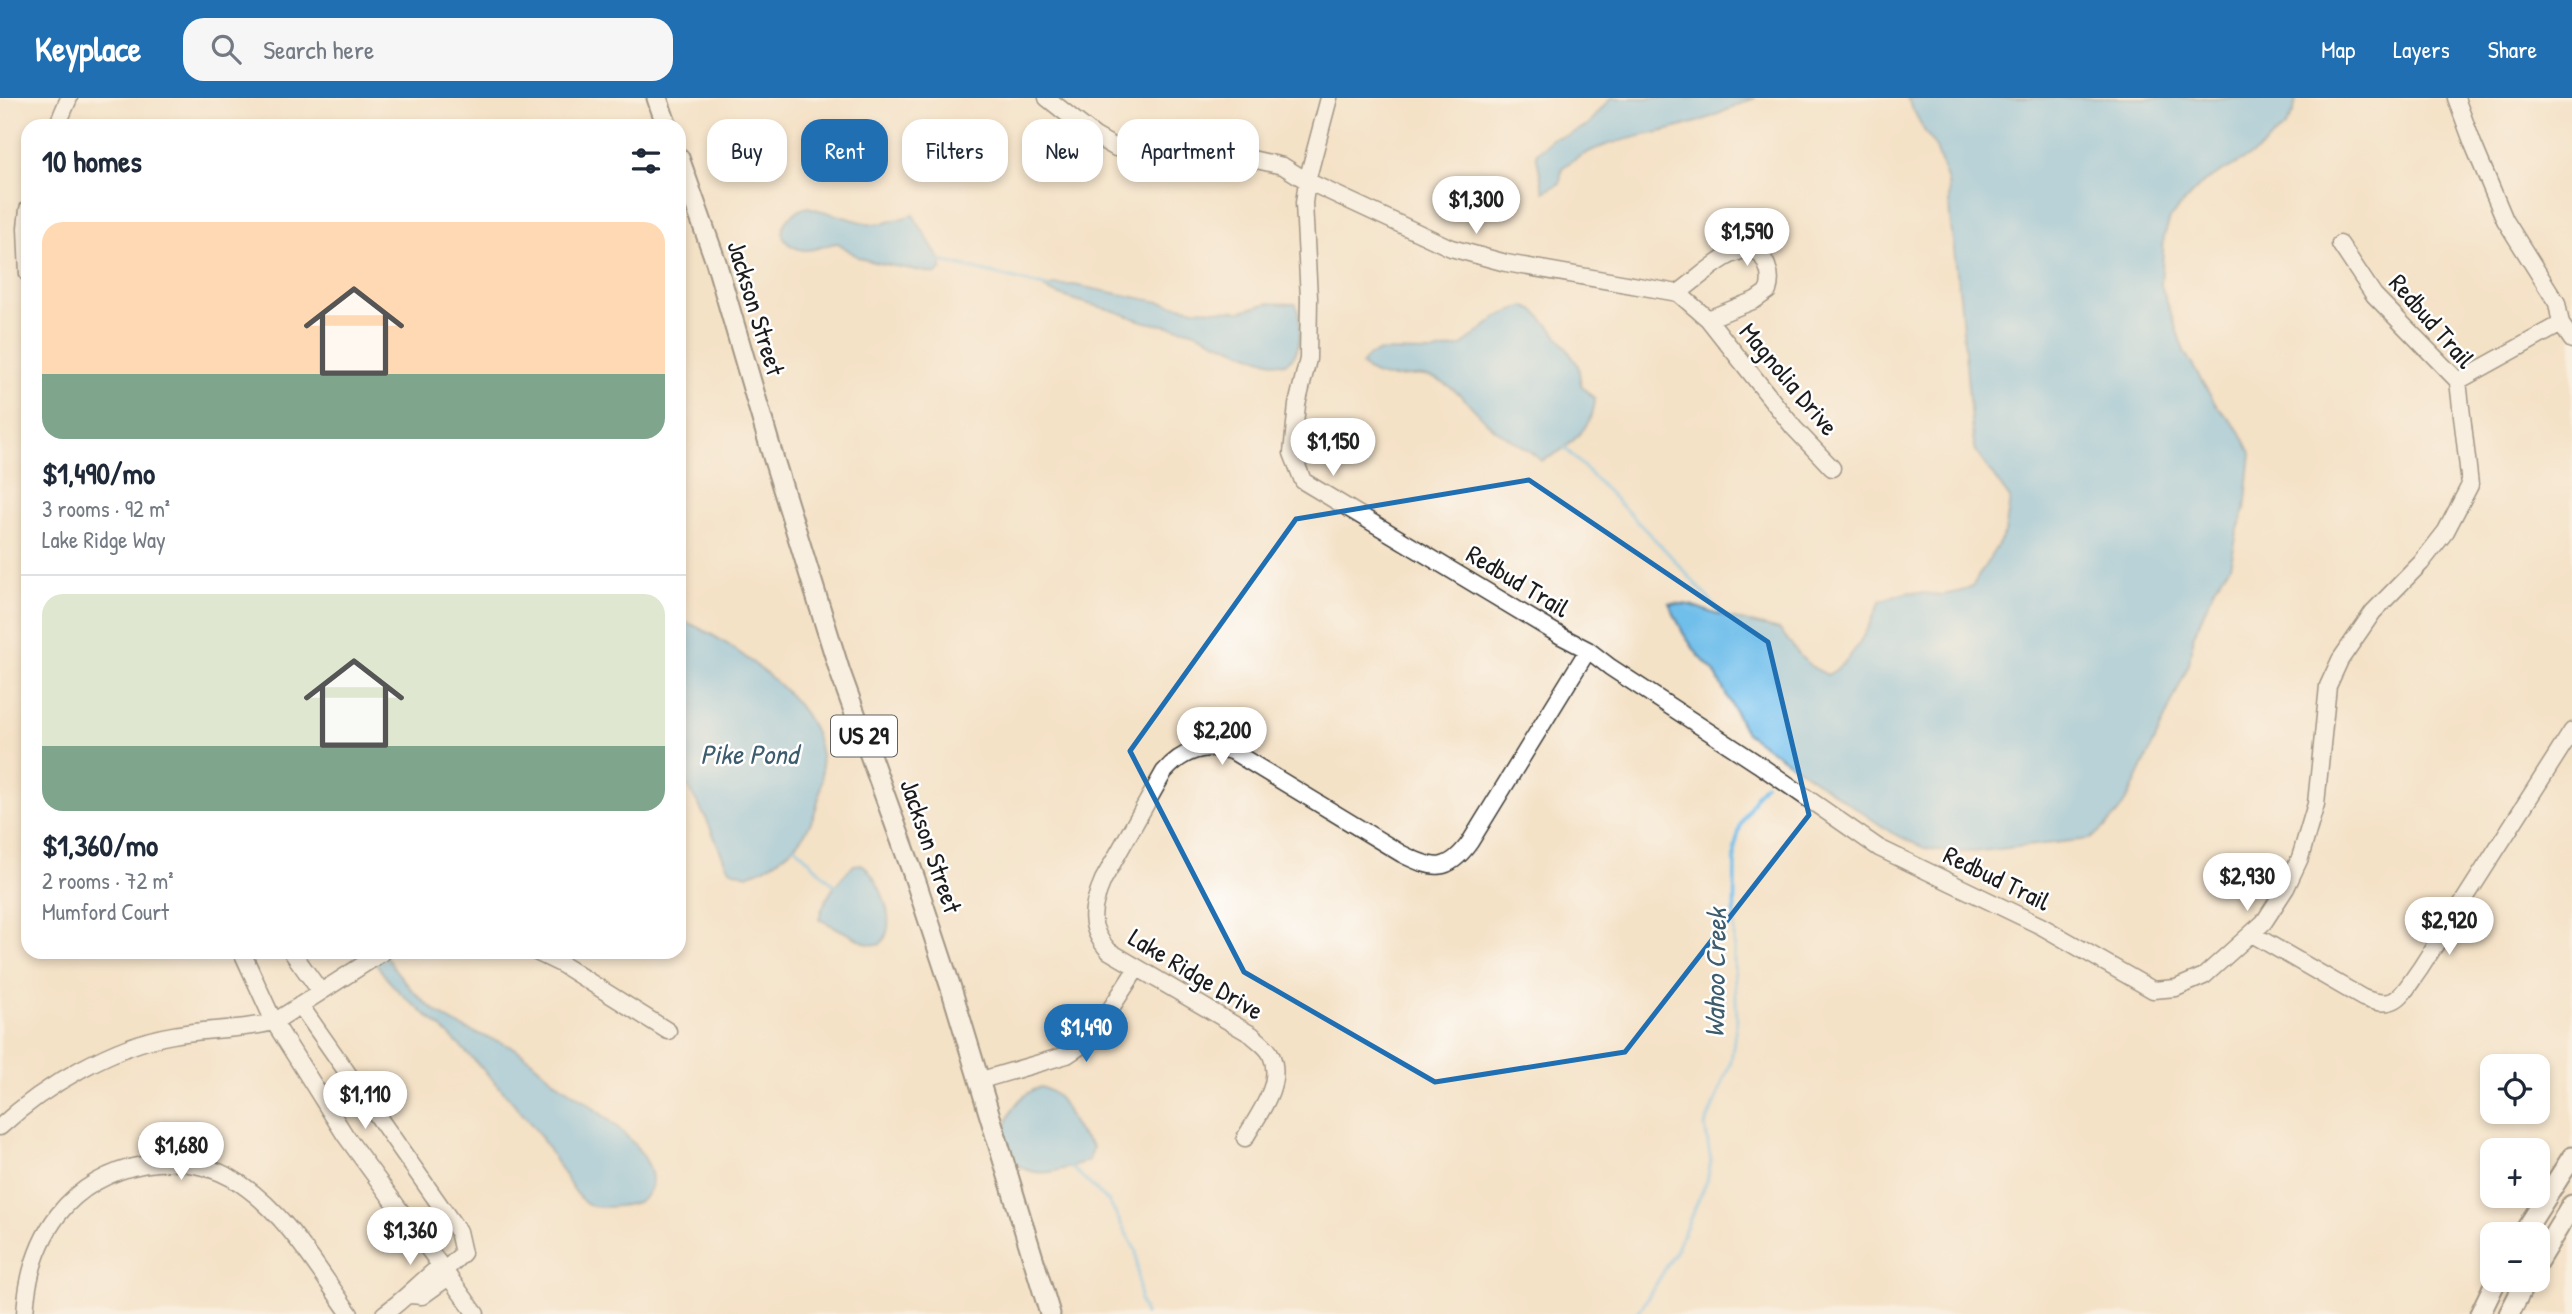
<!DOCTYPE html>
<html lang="en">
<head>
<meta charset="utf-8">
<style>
	:root { --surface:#fff; --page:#f6f6f7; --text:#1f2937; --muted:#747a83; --line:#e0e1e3; --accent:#1f6fb2 }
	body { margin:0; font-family:"Patrick Hand",sans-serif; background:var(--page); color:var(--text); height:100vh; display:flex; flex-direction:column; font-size:26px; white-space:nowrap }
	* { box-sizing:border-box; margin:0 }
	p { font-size:23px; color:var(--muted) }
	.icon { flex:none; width:38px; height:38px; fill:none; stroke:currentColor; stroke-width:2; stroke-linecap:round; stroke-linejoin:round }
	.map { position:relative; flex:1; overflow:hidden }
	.sheet { position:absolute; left:21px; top:21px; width:665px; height:840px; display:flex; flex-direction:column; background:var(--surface); border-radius:21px; box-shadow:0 4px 10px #0003 }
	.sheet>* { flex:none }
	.hud { position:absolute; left:707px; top:21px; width:665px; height:63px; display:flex; gap:14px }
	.buttons { position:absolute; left:2480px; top:956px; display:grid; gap:14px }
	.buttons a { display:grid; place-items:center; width:70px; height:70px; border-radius:14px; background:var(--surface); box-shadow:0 4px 10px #0003; font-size:35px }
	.price { position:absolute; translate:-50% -60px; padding:0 16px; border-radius:24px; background:#fff; color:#222; font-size:23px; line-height:46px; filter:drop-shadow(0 2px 4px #0008) }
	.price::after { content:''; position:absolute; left:50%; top:42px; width:21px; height:16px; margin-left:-10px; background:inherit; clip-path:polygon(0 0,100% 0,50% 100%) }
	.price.current { background:var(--accent); color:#fff }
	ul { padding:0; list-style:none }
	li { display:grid; align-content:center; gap:14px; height:371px; padding:0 21px }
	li+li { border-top:2px solid var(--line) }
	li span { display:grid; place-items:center; height:217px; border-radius:21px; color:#555 }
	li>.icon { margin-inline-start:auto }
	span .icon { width:126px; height:126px; fill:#fffc; stroke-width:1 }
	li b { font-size:30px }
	h2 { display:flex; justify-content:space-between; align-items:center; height:84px; padding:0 21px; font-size:30px }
	.pill { padding:0 24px; border-radius:21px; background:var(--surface); box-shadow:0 4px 10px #0003; font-size:24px; line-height:63px }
	.pill.current { background:var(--accent); color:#fff }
	header { display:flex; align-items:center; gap:42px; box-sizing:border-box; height:98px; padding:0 35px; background:var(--accent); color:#fff }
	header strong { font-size:33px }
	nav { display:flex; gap:38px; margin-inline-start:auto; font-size:24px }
	.search { width:490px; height:63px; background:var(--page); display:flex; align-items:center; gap:18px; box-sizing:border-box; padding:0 24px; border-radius:21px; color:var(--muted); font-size:26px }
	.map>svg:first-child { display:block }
	.water { fill:#6fbeea; stroke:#466d83; stroke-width:2 }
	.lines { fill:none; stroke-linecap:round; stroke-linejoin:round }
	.stream { stroke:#6fbeea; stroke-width:3.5 }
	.minor-casing { stroke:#3c3a36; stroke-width:19 }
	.major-casing { stroke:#3c3a36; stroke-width:23 }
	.minor { stroke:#fff; stroke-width:16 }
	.major { stroke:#fff; stroke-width:19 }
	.marked { fill:none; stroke:#1f6fb2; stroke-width:5; stroke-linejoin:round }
	.labels { text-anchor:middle; stroke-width:5; stroke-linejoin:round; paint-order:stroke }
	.shield { fill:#fff; stroke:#606060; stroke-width:2 }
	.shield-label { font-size:24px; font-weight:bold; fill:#1c1c1c }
	.street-label { font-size:26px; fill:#1c1c1c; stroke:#fff }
	.water-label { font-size:28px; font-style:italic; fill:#3d5d6e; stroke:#fff }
</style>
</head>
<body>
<header>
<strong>Keyplace</strong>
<div class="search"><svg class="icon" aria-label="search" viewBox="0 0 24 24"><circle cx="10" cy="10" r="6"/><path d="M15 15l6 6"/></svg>Search here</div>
<nav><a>Map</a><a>Layers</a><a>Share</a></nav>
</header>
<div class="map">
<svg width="2572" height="1216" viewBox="0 0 2572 1216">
	<rect width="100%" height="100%" fill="#fff"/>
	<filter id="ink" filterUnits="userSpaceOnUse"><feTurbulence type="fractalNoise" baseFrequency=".0143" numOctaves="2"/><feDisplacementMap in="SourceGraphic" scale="14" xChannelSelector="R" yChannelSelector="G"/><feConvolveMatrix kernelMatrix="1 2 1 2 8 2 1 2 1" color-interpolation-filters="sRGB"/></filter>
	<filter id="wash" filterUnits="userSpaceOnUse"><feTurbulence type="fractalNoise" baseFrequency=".00686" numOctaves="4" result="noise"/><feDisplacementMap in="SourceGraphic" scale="28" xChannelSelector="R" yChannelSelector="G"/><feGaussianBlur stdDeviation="1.57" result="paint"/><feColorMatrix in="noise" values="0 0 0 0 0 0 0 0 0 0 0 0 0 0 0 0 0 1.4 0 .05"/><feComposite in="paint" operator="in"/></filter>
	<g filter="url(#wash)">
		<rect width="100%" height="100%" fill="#f4e2c7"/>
		<path class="water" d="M1611,0H1755C1736,7 1719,17 1700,23C1652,40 1603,38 1562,70L1560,85L1544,94L1536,56L1553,40L1568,37L1588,27Z
			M1907,0H2296L2294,14L2285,29L2254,56L2204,84L2171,118L2164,138L2161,187L2184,253L2216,307L2240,333L2251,355L2245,412L2238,431L2230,468L2215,489L2193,539L2189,566L2158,636L2129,698L2118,715L2104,730L2090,741L1972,754H1948L1924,750L1892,735L1746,635L1714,573L1698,557L1683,535L1669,505L1691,507L1715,516L1780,532L1801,559L1812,569L1827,577C1853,565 1869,528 1881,502L1909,494L1942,497L1962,493L1973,487L2005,435L2010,401L1976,354L1972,335L1960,198L1950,121L1948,84L1936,50L1925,34Z
			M808,109L869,126L885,125L913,117L941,163L942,171L936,176L873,164L858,159L838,145C825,146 811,155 799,151C769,142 785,114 808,109Z
			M1054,187H1074L1195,211L1241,213L1268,205L1296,206C1301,221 1304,257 1285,265C1275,269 1212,242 1200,236C1181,228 1161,228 1142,223C1132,220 1122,215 1111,212C1088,206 1067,201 1045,191Z
			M1524,208L1535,213L1554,233L1578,267L1581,288L1595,301C1594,329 1566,353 1541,363C1527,348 1508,342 1492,329C1475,314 1460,292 1438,282C1410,269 1389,292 1361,267L1368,258L1380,253L1434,254L1462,248L1497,219Z
			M679,521C702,530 724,543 744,558C800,600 839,639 815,714C805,745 778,767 747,777L731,772L726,766L707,722L689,690L679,678Z
			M862,766C880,781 901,829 879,847L868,846L819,821C824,799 838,782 854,767Z
			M370,854H383C398,877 417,901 440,916C462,932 487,938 512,949C530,958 545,977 562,988C586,1004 677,1063 645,1099C637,1108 595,1113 585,1105C571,1093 551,1053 538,1035C511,1000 481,968 449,937C419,909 389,893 370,854Z
			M1041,989C1070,999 1064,1018 1081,1037C1085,1041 1089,1043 1093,1049L1089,1063C1072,1067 1053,1077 1035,1074C990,1067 998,1002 1041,989Z"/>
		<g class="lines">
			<path class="stream" d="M941,163L1048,189
				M1565,350L1668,455L1723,517
				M795,749L835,788
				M1070,1068L1109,1104L1136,1153L1140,1202L1145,1216
				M1635,1216L1642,1209L1673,1158L1707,1083L1711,1063L1705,1028L1731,963L1737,920L1734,868L1735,749L1741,726L1757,696L1765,686"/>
		</g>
	</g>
	<g filter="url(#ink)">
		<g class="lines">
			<defs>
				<path id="minor" d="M1047,0L1095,38L1116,50L1139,53L1176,51L1234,57L1283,68L1307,83L1451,150L1506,165L1678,195L1708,221L1794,330L1832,370
					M1329,0L1307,83L1304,105L1309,200L1308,261L1297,307L1292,355L1303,383L1561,538L1588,552L1610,569L1758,666L1879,750L2041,828L2153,892L2176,890L2204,878L2264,824L2286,790L2300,760L2316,706L2328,588L2340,562L2373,514L2421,465L2446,433L2470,387L2458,283L2374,197L2340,146
					M2456,0L2473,46L2505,122L2557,205L2561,226L2572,242
					M57,28L69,0
					M28,111L26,130L28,176
					M1678,195C1700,180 1728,149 1756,151C1767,163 1773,177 1768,193L1755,202L1708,221
					M2458,283L2561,226
					M2252,836L2363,900C2398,913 2401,897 2420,871L2572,633
					M242,854L274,924L345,1037L476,1216
					M292,854L320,893
					M536,854L561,866L668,933
					M300,907L458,1133L463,1155L443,1174
					M978,983L1067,957L1091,941L1137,870
					M0,1029C44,988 113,947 173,937C207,931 241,932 274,924L383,854
					M1245,1040C1258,1017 1284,985 1271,957C1268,949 1258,943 1252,937L1109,853C1087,829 1091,810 1103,782L1164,674C1182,653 1205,645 1232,653L1402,756C1434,772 1448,775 1470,744L1588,552
					M410,1197L422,1198L447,1180
					M25,1216C27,1180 36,1146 58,1117C99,1063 185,1047 241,1086C288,1118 317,1170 350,1216
					M384,1216C405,1201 419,1185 439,1169"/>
				<path id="major" d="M657,0L667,28
					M679,60L716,164L774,362L840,574L915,781L951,890L1050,1216
					M2523,1136L2572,1059
					M2538,1163L2572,1107
					M2480,1216L2497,1181
					M2509,1216L2527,1181"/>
			</defs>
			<use href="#minor" class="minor-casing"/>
			<use href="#major" class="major-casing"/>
			<use href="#minor" class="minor"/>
			<use href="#major" class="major"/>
		</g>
	</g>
	<path d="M0 0H2572V1216H0ZM1529,382L1768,544L1809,717L1625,954L1435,984L1244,874L1130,653L1296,421Z" fill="#f4e2c7" fill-opacity=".55" fill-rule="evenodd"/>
	<path class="marked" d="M1529,382L1768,544L1809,717L1625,954L1435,984L1244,874L1130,653L1296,421Z"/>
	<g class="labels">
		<rect class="shield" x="831" y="617.5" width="66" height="41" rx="5"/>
		<g class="shield-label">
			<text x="864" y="646">US 29</text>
		</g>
		<g class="street-label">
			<text transform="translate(756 210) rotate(73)" y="9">Jackson Street</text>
			<text transform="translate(2432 223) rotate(49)" y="9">Redbud Trail</text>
			<text transform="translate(1789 281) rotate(50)" y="9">Magnolia Drive</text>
			<text transform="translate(1518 483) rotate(31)" y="9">Redbud Trail</text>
			<text transform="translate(931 748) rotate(71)" y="9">Jackson Street</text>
			<text transform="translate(1997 780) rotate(26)" y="9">Redbud Trail</text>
			<text transform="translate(1196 876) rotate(31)" y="9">Lake Ridge Drive</text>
		</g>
		<g class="water-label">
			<text x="749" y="666">Pike Pond</text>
			<text transform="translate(1715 875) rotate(-89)" y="10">Wahoo Creek</text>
		</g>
	</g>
</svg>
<div class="buttons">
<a><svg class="icon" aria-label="locate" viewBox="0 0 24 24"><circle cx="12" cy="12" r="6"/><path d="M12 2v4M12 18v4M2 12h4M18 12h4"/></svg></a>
<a>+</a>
<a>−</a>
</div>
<b class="price" style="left:1476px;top:138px">$1,300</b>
<b class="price" style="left:1747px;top:170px">$1,590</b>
<b class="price" style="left:1333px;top:380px">$1,150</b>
<b class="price" style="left:1222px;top:669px">$2,200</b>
<b class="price" style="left:2247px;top:815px">$2,930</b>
<b class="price" style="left:2449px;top:859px">$2,920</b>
<b class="price current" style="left:1086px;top:966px">$1,490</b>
<b class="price" style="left:365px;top:1033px">$1,110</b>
<b class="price" style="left:181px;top:1084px">$1,680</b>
<b class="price" style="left:410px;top:1169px">$1,360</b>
<div class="hud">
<a class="pill">Buy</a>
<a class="pill current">Rent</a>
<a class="pill">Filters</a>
<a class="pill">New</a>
<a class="pill">Apartment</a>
</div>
<section class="sheet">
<h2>10 homes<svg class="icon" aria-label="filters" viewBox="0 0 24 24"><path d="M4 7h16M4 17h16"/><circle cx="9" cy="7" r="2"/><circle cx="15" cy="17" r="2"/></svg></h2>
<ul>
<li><span style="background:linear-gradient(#ffd9b3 70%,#7fa58c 0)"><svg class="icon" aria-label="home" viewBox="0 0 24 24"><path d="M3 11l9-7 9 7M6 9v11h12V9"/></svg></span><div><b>$1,490/mo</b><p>3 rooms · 92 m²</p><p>Lake Ridge Way</p></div></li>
<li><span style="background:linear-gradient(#dfe7d0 70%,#7fa58c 0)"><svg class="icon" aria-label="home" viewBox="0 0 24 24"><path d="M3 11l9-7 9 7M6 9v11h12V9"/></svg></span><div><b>$1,360/mo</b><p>2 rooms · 72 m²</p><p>Mumford Court</p></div></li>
</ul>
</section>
</div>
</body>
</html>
